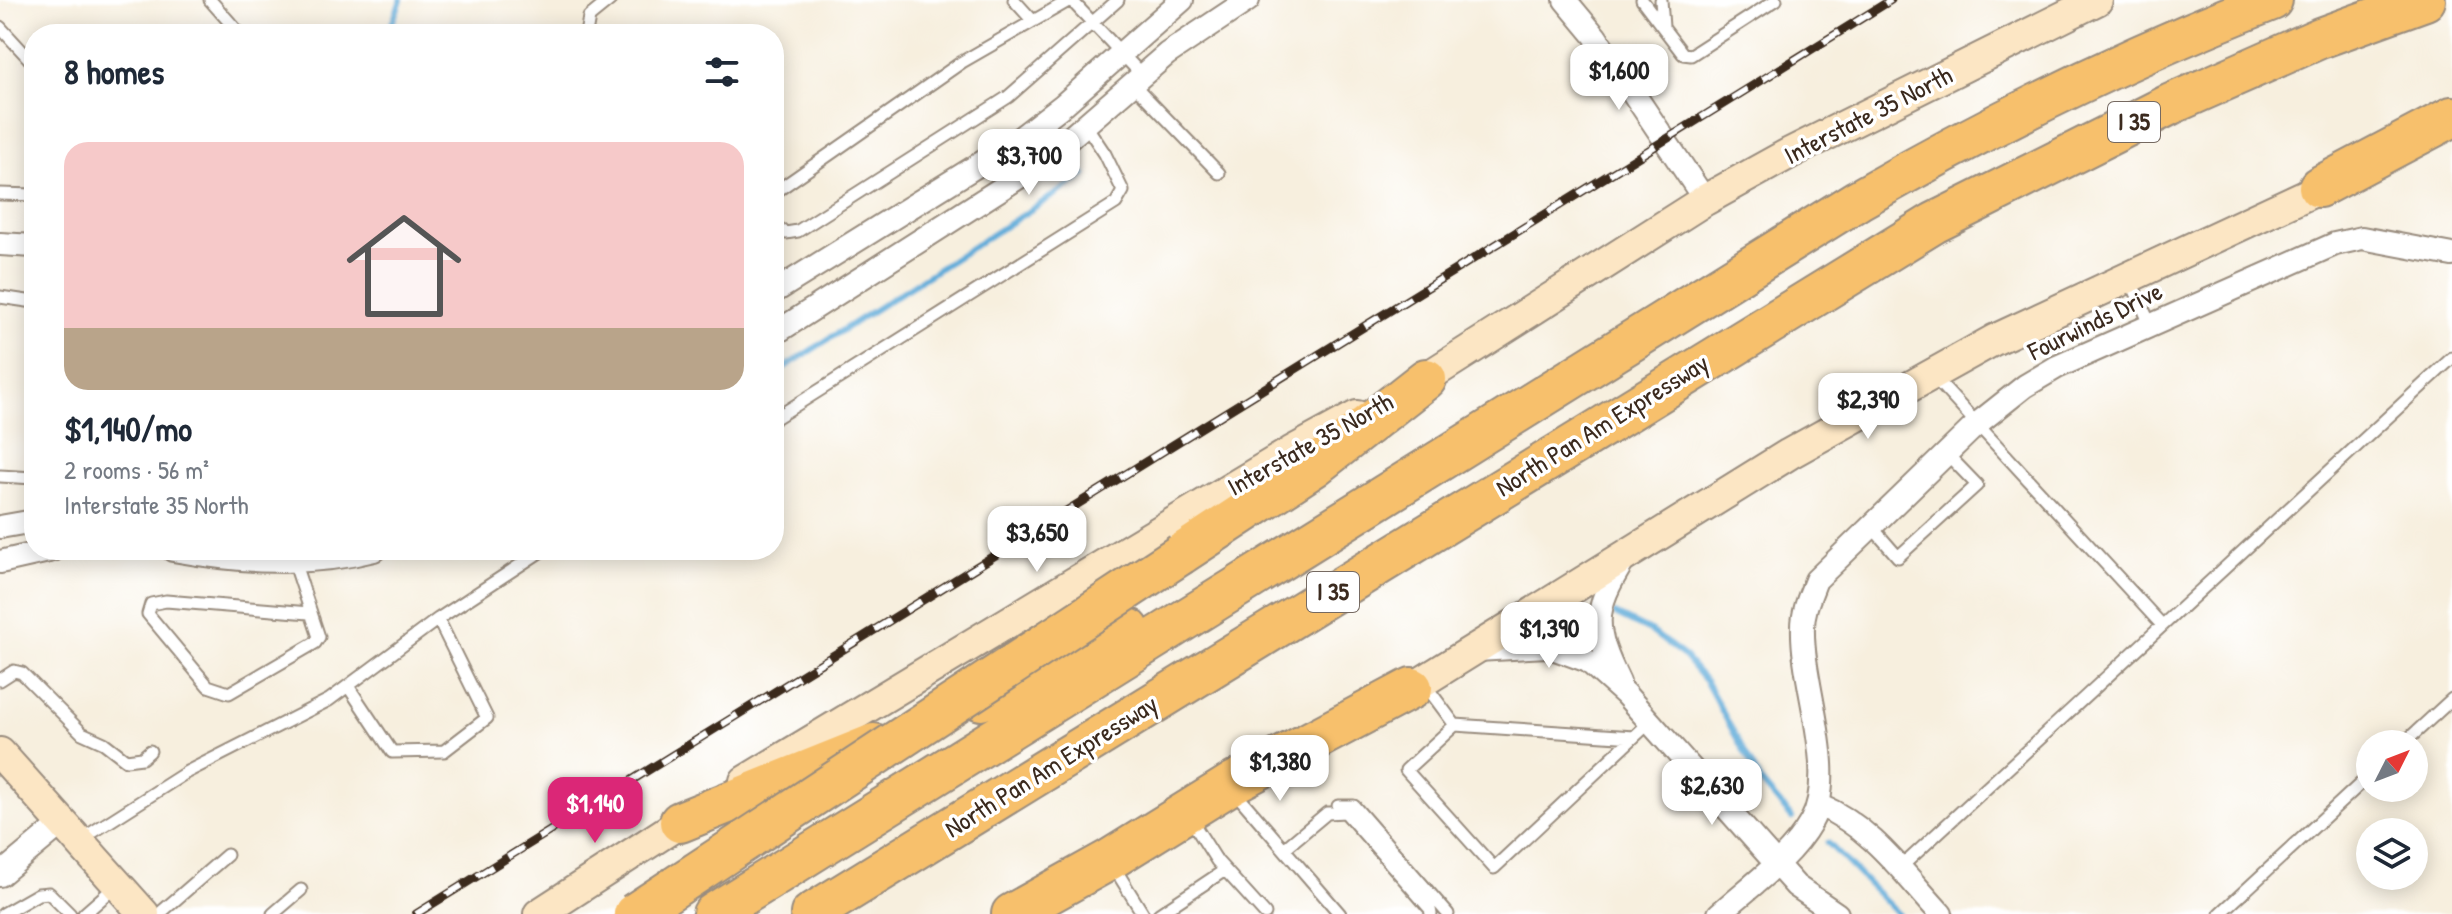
<!DOCTYPE html>
<html lang="en">
<head>
<meta charset="utf-8">
<style>
	:root { --surface:#fff; --page:#f6f6f7; --text:#1f2937; --muted:#747a83; --accent:#db2777 }
	body { margin:0; font-family:"Patrick Hand",sans-serif; background:var(--page); color:var(--text); height:100vh; display:flex; flex-direction:column; font-size:30px; white-space:nowrap }
	* { box-sizing:border-box; margin:0 }
	p { font-size:26px; color:var(--muted) }
	.icon { flex:none; width:44px; height:44px; fill:none; stroke:currentColor; stroke-width:2; stroke-linecap:round; stroke-linejoin:round }
	.map { position:relative; flex:1; overflow:hidden }
	.details { position:absolute; left:24px; top:24px; width:760px; height:536px; display:flex; flex-direction:column; background:var(--surface); border-radius:32px; box-shadow:0 4px 20px #0003 }
	.details>* { flex:none }
	.needle { width:52px; rotate:48deg }
	.controls { position:absolute; left:2356px; top:730px; display:grid; gap:16px }
	.controls a { display:grid; place-items:center; width:72px; height:72px; border-radius:50%; background:var(--surface); box-shadow:0 4px 20px #0003; font-size:40px }
	.price { position:absolute; translate:-50% -68px; padding:0 18px; border-radius:16px; background:#fff; color:#222; font-size:26px; line-height:52px; filter:drop-shadow(0 2px 4px #0008) }
	.price::after { content:''; position:absolute; left:50%; top:48px; width:24px; height:18px; margin-left:-12px; background:inherit; clip-path:polygon(0 0,100% 0,50% 100%) }
	.price.on { background:var(--accent); color:#fff }
	ul { padding:0; list-style:none }
	li { display:grid; align-content:center; gap:16px; height:424px; padding:0 40px }
	li span { display:grid; place-items:center; height:248px; border-radius:24px; color:#555 }
	li>.icon { margin-inline-start:auto }
	span .icon { width:144px; height:144px; fill:#fffc; stroke-width:1 }
	li b { font-size:34px }
	h2 { display:flex; justify-content:space-between; align-items:center; height:96px; padding:0 40px; font-size:34px }
	.map>svg:first-child { display:block }
	.lines { fill:none; stroke-linecap:round; stroke-linejoin:round }
	.stream { stroke:#60acd9; stroke-width:6 }
	.service-casing { stroke:#998c7e; stroke-width:15 }
	.minor-casing { stroke:#998c7e; stroke-width:26 }
	.secondary-casing { stroke:#998c7e; stroke-width:34 }
	.motorway-casing { stroke:#998c7e; stroke-width:44 }
	.service { stroke:#fff; stroke-width:11 }
	.minor { stroke:#fff; stroke-width:22 }
	.secondary { stroke:#fce6c4; stroke-width:30 }
	.motorway { stroke:#f7c06c; stroke-width:40 }
	.rail-casing { stroke:#3b2a1e; stroke-width:9 }
	.rail { stroke:#fff; stroke-width:6; stroke-dasharray:18; stroke-linecap:butt }
	.motorway-bridge-casing { stroke:#998c7e; stroke-width:44; stroke-linecap:butt }
	.motorway-bridge { stroke:#f7c06c; stroke-width:40 }
	.labels { text-anchor:middle; stroke-width:7; stroke-linejoin:round; paint-order:stroke }
	.shield { fill:#fff; stroke:#766a62; stroke-width:2 }
	.shield-label { font-size:24px; font-weight:bold; fill:#3b2a1e }
	.street-label { font-size:26px; fill:#3b2a1e; stroke:#fff }
</style>
</head>
<body>
<div class="map">
<svg width="2452" height="914" viewBox="0 0 2452 914">
	<rect width="100%" height="100%" fill="#fff"/>
	<filter id="ink" filterUnits="userSpaceOnUse"><feTurbulence type="fractalNoise" baseFrequency=".0125" numOctaves="2"/><feDisplacementMap in="SourceGraphic" scale="16" xChannelSelector="R" yChannelSelector="G"/><feConvolveMatrix kernelMatrix="1 2 1 2 8 2 1 2 1" color-interpolation-filters="sRGB"/></filter>
	<filter id="wash" filterUnits="userSpaceOnUse"><feTurbulence type="fractalNoise" baseFrequency=".006" numOctaves="4" result="noise"/><feDisplacementMap in="SourceGraphic" scale="32" xChannelSelector="R" yChannelSelector="G"/><feGaussianBlur stdDeviation="1.8" result="paint"/><feColorMatrix in="noise" values="0 0 0 0 0 0 0 0 0 0 0 0 0 0 0 0 0 1.4 0 .05"/><feComposite in="paint" operator="in"/></filter>
	<g filter="url(#wash)">
		<rect width="100%" height="100%" fill="#f7efde"/>
		<g class="lines">
			<path class="stream" d="M388,34L401,0
				M774,374L1085,175
				M1615,614L1652,632L1683,655L1706,682L1761,782L1792,818
				M1828,843L1898,914"/>
		</g>
	</g>
	<g filter="url(#ink)">
		<g class="lines">
			<defs>
				<path id="service" d="M210,0L240,34
					M1014,0L1033,21
					M1071,0L1143,76
					M1642,0L1683,54L1691,55L1776,0
					M1661,0L1663,27
					M0,27L34,64
					M586,34L589,17L610,0
					M1133,84L1219,173
					M774,193L962,62L1070,0
					M0,194L34,195
					M774,225L786,233L798,231L1008,97L1118,0
					M2129,277L2150,324
					M0,297L34,302
					M1932,375L2161,624
					M774,419L1116,203L1123,191L1105,154L1085,124
					M0,476L34,478
					M1871,526L1898,557L1977,485L1947,454
					M294,561L319,637L315,643L229,693L208,686L148,614L151,604L166,601L309,613
					M0,680L14,671L22,673L82,733L104,743L126,760L142,758L150,751
					M1423,682L1455,725L1406,770L1494,868L1650,722
					M348,686L392,752L444,751L487,718L438,619
					M1455,725L1634,737
					M2403,744L2452,699
					M1239,797L1340,914
					M1338,806H1354L1448,914
					M1193,823L1217,861L1265,914
					M82,839L187,772L329,700L438,619L543,550
					M1284,849L1327,813L1345,812L1430,909L1431,914
					M1900,868L2452,358
					M1117,872L1143,914
					M3,914L38,894L49,893L70,914
					M84,914L117,885
					M159,914L227,855
					M273,914L301,890
					M1159,914L1225,870
					M2220,914L2370,775"/>
				<path id="minor" d="M1565,0L1595,36L1705,200
					M0,244L34,246
					M774,292L1015,142L1063,105L1182,0
					M774,334L1041,163L1167,54L1248,0
					M0,527L34,521
					M173,550C240,562 308,567 374,550
					M0,562L53,550
					M1477,650L1547,646L1588,661L1625,694L1796,886L1837,914
					M1619,682C1593,629 1592,610 1624,560
					M1819,805C1872,827 1903,873 1941,914
					M0,875L61,824
					M1719,914C1750,886 1790,859 1811,822C1839,772 1801,684 1803,627C1803,610 1810,596 1816,580L1977,424L2025,386L2057,367L2335,244L2362,238L2452,255"/>
				<path id="secondary" d="M1410,388L1705,200L1790,153L2097,0
					M1393,700L1789,454L1994,340L2338,180
					M0,753L144,914
					M745,781L1291,452L1357,416
					M539,914L698,811"/>
				<path id="motorway" d="M2319,187L2452,117
					M1181,554L1315,466L1426,379
					M981,700L1129,629
					M680,822L874,744
					M713,914L1858,200C1992,123 2128,56 2272,0
					M811,914L1934,223L2171,104L2320,38L2425,0
					M1012,914L1109,860L1233,783L1412,688"/>
			</defs>
			<use href="#service" class="service-casing"/>
			<use href="#minor" class="minor-casing"/>
			<use href="#secondary" class="secondary-casing"/>
			<use href="#motorway" class="motorway-casing"/>
			<use href="#service" class="service"/>
			<use href="#minor" class="minor"/>
			<use href="#secondary" class="secondary"/>
			<use href="#motorway" class="motorway"/>
			<defs>
				<path id="rail" d="M416,914L1891,0"/>
			</defs>
			<use href="#rail" class="rail-casing"/>
			<use href="#rail" class="rail"/>
			<defs>
				<path id="motorway-bridge" d="M634,914L1181,554"/>
			</defs>
			<use href="#motorway-bridge" class="motorway-bridge-casing"/>
			<use href="#motorway-bridge" class="motorway-bridge"/>
		</g>
	</g>
	<g class="labels">
		<g class="shield">
			<rect x="2108" y="102" width="52" height="40" rx="6"/>
			<rect x="1307" y="572" width="52" height="40" rx="6"/>
		</g>
		<g class="shield-label">
			<text x="2134" y="130">I 35</text>
			<text x="1333" y="600">I 35</text>
		</g>
		<g class="street-label">
			<text transform="translate(1868 115) rotate(-27)" y="9">Interstate 35 North</text>
			<text transform="translate(2095 321) rotate(-26)" y="9">Fourwinds Drive</text>
			<text transform="translate(1602 425) rotate(-32)" y="9">North Pan Am Expressway</text>
			<text transform="translate(1310 444) rotate(-29)" y="9">Interstate 35 North</text>
			<text transform="translate(1051 766) rotate(-32)" y="9">North Pan Am Expressway</text>
		</g>
	</g>
</svg>
<div class="controls">
<a><svg class="needle" viewBox="-14 -14 28 28"><path d="M0-13l5 13h-10z" fill="#e53935"/><path d="M0 13l5-13h-10z" fill="#747a83"/></svg></a>
<a><svg class="icon" aria-label="layers" viewBox="0 0 24 24"><path d="M12 4l9 5-9 5-9-5zM3 14l9 5 9-5"/></svg></a>
</div>
<b class="price" style="left:1619px;top:112px">$1,600</b>
<b class="price" style="left:1029px;top:197px">$3,700</b>
<b class="price" style="left:1868px;top:441px">$2,390</b>
<b class="price" style="left:1037px;top:574px">$3,650</b>
<b class="price" style="left:1549px;top:670px">$1,390</b>
<b class="price" style="left:1280px;top:803px">$1,380</b>
<b class="price" style="left:1712px;top:827px">$2,630</b>
<b class="price on" style="left:595px;top:845px">$1,140</b>
<section class="details">
<h2>8 homes<svg class="icon" aria-label="filters" viewBox="0 0 24 24"><path d="M4 7h16M4 17h16"/><circle cx="9" cy="7" r="2"/><circle cx="15" cy="17" r="2"/></svg></h2>
<ul>
<li><span style="background:linear-gradient(#f6c9c9 75%,#b9a48a 0)"><svg class="icon" aria-label="home" viewBox="0 0 24 24"><path d="M3 11l9-7 9 7M6 9v11h12V9"/></svg></span><div><b>$1,140/mo</b><p>2 rooms · 56 m²</p><p>Interstate 35 North</p></div></li>
</ul>
</section>
</div>
</body>
</html>
